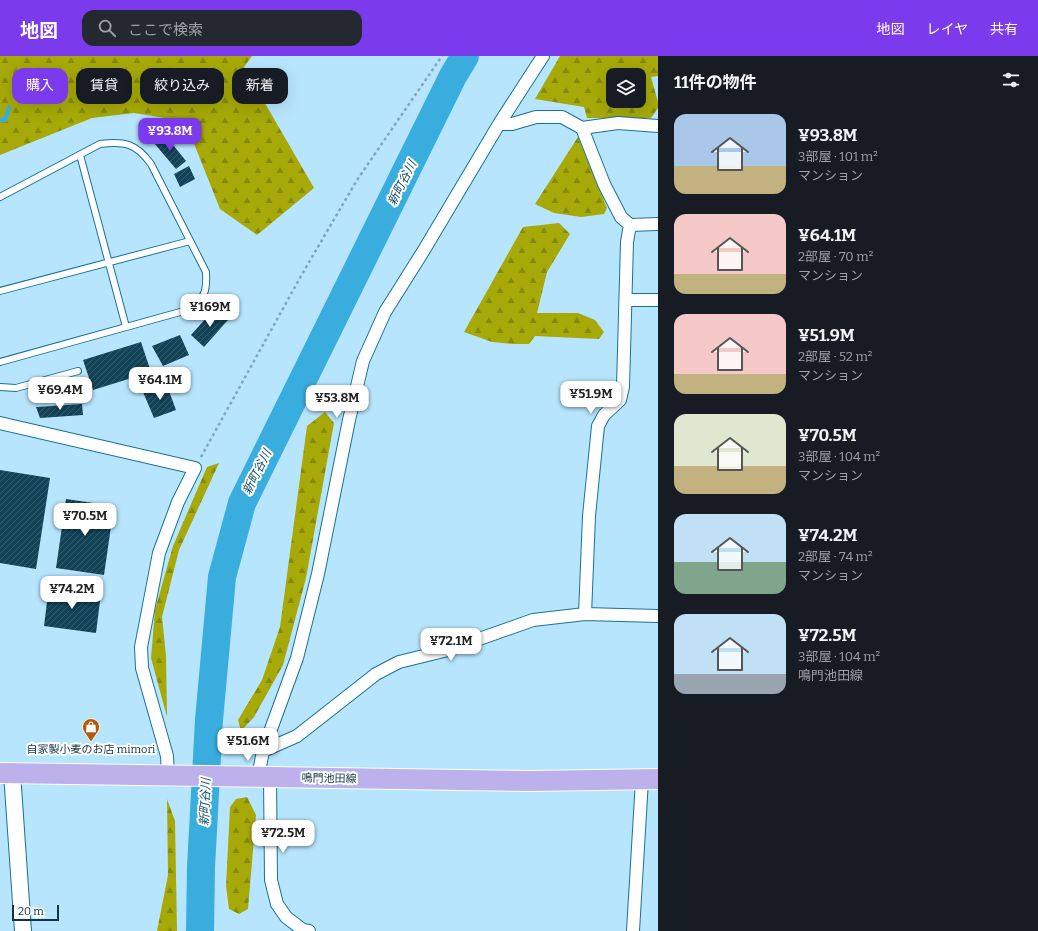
<!DOCTYPE html>
<html lang="ja">
<head>
<meta charset="utf-8">
<style>
	:root { --surface:#171b24; --page:#242831; --text:#f1f3f6; --muted:#9ea1a6; --accent:#7c3aed }
	body { margin:0; font-family:Bitter,"Noto Sans JP",serif; background:var(--page); color:var(--text); height:100vh; display:flex; flex-direction:column; font-size:15px; white-space:nowrap }
	* { box-sizing:border-box; margin:0 }
	p { font-size:13px; color:var(--muted) }
	.icon { flex:none; width:22px; height:22px; fill:none; stroke:currentColor; stroke-width:2; stroke-linecap:round; stroke-linejoin:round }
	.map { position:relative; flex:1; overflow:hidden }
	.panel { display:flex; flex-direction:column; background:var(--surface); width:380px }
	.panel>* { flex:none }
	.banner { position:absolute; left:12px; top:12px; width:380px; height:36px; display:flex; gap:8px }
	.fabs { position:absolute; left:606px; top:12px; display:grid; gap:8px }
	.fabs a { display:grid; place-items:center; width:40px; height:40px; border-radius:8px; background:var(--surface); box-shadow:0 4px 16px #0002; font-size:20px }
	.scale { position:absolute; left:12px; bottom:10px; width:47px; box-sizing:border-box; padding-left:4px; border:2px solid #113343; border-top:0; font-size:11px; line-height:14px; white-space:nowrap; color:#113343; -webkit-text-stroke:3px #fefefe; paint-order:stroke }
	.price { position:absolute; translate:-50% -34px; padding:0 9px; border-radius:8px; background:#fff; color:#222; font-size:13px; line-height:26px; filter:drop-shadow(0 1px 2px #0008) }
	.price::after { content:''; position:absolute; left:50%; top:24px; width:12px; height:9px; margin-left:-6px; background:inherit; clip-path:polygon(0 0,100% 0,50% 100%) }
	.price.active { background:var(--accent); color:#fff }
	ul { padding:0; list-style:none }
	li { display:flex; align-items:center; gap:12px; height:100px; padding:0 16px }
	li span { display:grid; place-items:center; flex:none; width:112px; height:80px; border-radius:12px; color:#555 }
	li>.icon { margin-inline-start:auto }
	span .icon { width:48px; height:48px; fill:#fffc; stroke-width:1 }
	li b { font-size:17px }
	h2 { display:flex; justify-content:space-between; align-items:center; height:48px; padding:0 16px; font-size:17px }
	.pill { padding:0 14px; border-radius:12px; background:var(--surface); box-shadow:0 4px 16px #0002; font-size:14px; line-height:36px }
	.pill.active { background:var(--accent); color:#fff }
	header { display:flex; align-items:center; gap:24px; box-sizing:border-box; height:56px; padding:0 20px; background:var(--accent); color:#fff }
	header strong { font-size:19px }
	nav { display:flex; gap:22px; margin-inline-start:auto; font-size:14px }
	.search { width:280px; height:36px; background:var(--page); display:flex; align-items:center; gap:10px; box-sizing:border-box; padding:0 14px; border-radius:12px; color:var(--muted); font-size:15px }
	main { display:flex; flex:1; min-height:0 }
	.map>svg:first-child { display:block }
	.forest { fill:url(#forest-firs); fill-rule:evenodd }
	.lines { fill:none; stroke-linecap:round; stroke-linejoin:round }
	.stream { stroke:#39adde; stroke-width:4.5 }
	.river { stroke:#39adde; stroke-width:28 }
	.building { fill:url(#building-hatch) }
	.service-casing { stroke:#187296; stroke-width:8 }
	.minor-casing { stroke:#187296; stroke-width:14 }
	.tertiary-casing { stroke:#187296; stroke-width:18 }
	.primary-casing { stroke:#fff; stroke-width:22 }
	.path { stroke:#7ea8be; stroke-width:2.5; stroke-dasharray:3 3; stroke-linecap:butt }
	.service { stroke:#fff; stroke-width:6 }
	.minor { stroke:#fff; stroke-width:12 }
	.tertiary { stroke:#fff; stroke-width:16 }
	.primary { stroke:#bdb1ec; stroke-width:20 }
	.labels { text-anchor:middle; stroke-width:4; stroke-linejoin:round; paint-order:stroke }
	.poi-label { font-size:11px; fill:#113343; stroke:#fefefe }
	.street-label { font-size:11px; fill:#113343; stroke:#fefefe }
	.water-label { font-size:12px; font-style:italic; fill:#13516b; stroke:#fefefe }
</style>
</head>
<body>
<header>
<strong>地図</strong>
<div class="search"><svg class="icon" aria-label="search" viewBox="0 0 24 24"><circle cx="10" cy="10" r="6"/><path d="M15 15l6 6"/></svg>ここで検索</div>
<nav><a>地図</a><a>レイヤ</a><a>共有</a></nav>
</header>
<main>
<div class="map">
<svg width="658" height="875" viewBox="0 0 658 875">
	<defs>
		<pattern id="forest-firs" width="22" height="20" patternUnits="userSpaceOnUse"><rect width="22" height="20" fill="#a6a907"/><path d="M5 1l3.5 6h-7zM16 11l3.5 6h-7z" fill="#868a0a"/></pattern>
		<pattern id="building-hatch" width="6" height="6" patternUnits="userSpaceOnUse"><rect width="6" height="6" fill="#124357"/><path d="M-1 1l2-2M0 6l6-6M5 7l2-2" fill="none" stroke="#335c6d"/></pattern>
	</defs>
	<rect width="100%" height="100%" fill="#b6e5fd"/>
	<path class="forest" d="M0,0H252L244,11L314,132L257,179L220,153L193,85L171,63L134,57L92,62L0,99Z
		M560,0H658V20L651,21L658,46V52L651,62H587L584,51L535,43ZM613,19H639V45H613Z
		M578,81L607,152L604,158L581,161L554,157L535,148Z
		M559,167L570,178L547,216L537,257H578L595,264L604,276L599,283L535,280L529,288H512L492,286L464,276L523,171Z
		M325,356L334,367L306,522L283,609L254,661L241,675L238,664L262,624L280,571L307,370Z
		M219,407L179,494L162,561L166,599L167,661L151,602L155,554L173,490L207,411Z
		M247,741L256,759L248,853L239,858L229,853L226,830L230,751L236,743Z
		M167,743L175,765L177,875H157L168,819Z"/>
	<g class="lines">
		<path class="stream" d="M0,64H5L9,52"/>
		<path class="river" d="M200,875L201,811L209,664L222,521L242,447L453,20L465,0"/>
	</g>
	<path class="building" d="M165,79L186,105L176,113L154,87Z
		M189,110L195,123L180,131L174,118Z
		M215,252L228,264L204,291L191,279Z
		M180,279L189,299L163,310L152,290Z
		M141,286L151,316L93,334L83,304Z
		M166,327L176,354L154,362L143,336Z
		M82,348L83,359L40,362L36,351Z
		M0,414L50,422L36,513L0,507Z
		M66,443L114,450L104,519L56,512Z
		M49,530L101,537L96,577L44,570Z"/>
	<g class="lines">
		<defs>
			<path id="service" d="M80,99L126,271
				M0,141L100,88C124,85 136,87 151,108L206,216C207,236 205,240 191,253L0,306
				M0,235L190,185
				M0,331L16,332L78,315"/>
			<path id="minor" d="M499,68H512L536,61H562L582,72L604,128L621,161L630,169L658,168
				M582,72L618,67L658,70
				M626,244H658
				M0,367L195,412L178,446L159,497L141,591L142,612L167,700L168,720
				M585,558L589,460L598,370L604,359L620,344L623,331L627,186L630,169
				M263,695L297,680L376,618L399,606L448,594L533,564L585,558L658,560
				M258,721L263,695L297,602L318,518L349,364L363,305L385,256L424,194L499,68L543,0
				M270,721L271,824L277,848L286,861L303,874L309,875
				M633,875L642,724"/>
			<path id="tertiary" d="M12,717L23,875"/>
			<path id="primary" d="M0,717L531,725L658,723"/>
		</defs>
		<use href="#service" class="service-casing"/>
		<use href="#minor" class="minor-casing"/>
		<use href="#tertiary" class="tertiary-casing"/>
		<use href="#primary" class="primary-casing"/>
		<path class="path" d="M201,401L301,220L357,124L442,0"/>
		<use href="#service" class="service"/>
		<use href="#minor" class="minor"/>
		<use href="#tertiary" class="tertiary"/>
		<use href="#primary" class="primary"/>
	</g>
	<defs>
		<symbol id="shop-pin" viewBox="-11 -11 22 30"><path d="M0 17L-7.5 6A9.5 9.5 0 1 1 7.5 6Z" fill="#b65709" stroke="#fefefe"/><path d="M-5-2.5h2.3a2.7 3.5 0 0 1 5.4 0H5L5.5 6h-11ZM-1.5-2.5h3a1.5 2.3 0 0 0-3 0Z" fill="#fff"/></symbol>
	</defs>
	<g fill-rule="evenodd">
		<use href="#shop-pin" x="81" y="661" width="20" height="27"/>
	</g>
	<g class="labels">
		<g class="poi-label">
			<text x="91" y="697">自家製小麦のお店 mimori</text>
		</g>
		<g class="street-label">
			<text transform="translate(329 722) rotate(1)" y="4">鳴門池田線</text>
		</g>
		<g class="water-label">
			<text transform="translate(402 127) rotate(-63)" y="4">新町谷川</text>
			<text transform="translate(257 416) rotate(-63)" y="4">新町谷川</text>
			<text transform="translate(205 746) rotate(-88)" y="4">新町谷川</text>
		</g>
	</g>
</svg>
<div class="fabs">
<a><svg class="icon" aria-label="layers" viewBox="0 0 24 24"><path d="M12 4l9 5-9 5-9-5zM3 14l9 5 9-5"/></svg></a>
</div>
<div class="scale">20 m</div>
<b class="price active" style="left:170px;top:96px">¥93.8M</b>
<b class="price" style="left:210px;top:272px">¥169M</b>
<b class="price" style="left:160px;top:345px">¥64.1M</b>
<b class="price" style="left:60px;top:355px">¥69.4M</b>
<b class="price" style="left:591px;top:359px">¥51.9M</b>
<b class="price" style="left:337px;top:363px">¥53.8M</b>
<b class="price" style="left:85px;top:481px">¥70.5M</b>
<b class="price" style="left:72px;top:554px">¥74.2M</b>
<b class="price" style="left:451px;top:606px">¥72.1M</b>
<b class="price" style="left:248px;top:706px">¥51.6M</b>
<b class="price" style="left:283px;top:798px">¥72.5M</b>
<div class="banner">
<a class="pill active">購入</a>
<a class="pill">賃貸</a>
<a class="pill">絞り込み</a>
<a class="pill">新着</a>
</div>
</div>
<section class="panel">
<h2>11件の物件<svg class="icon" aria-label="filters" viewBox="0 0 24 24"><path d="M4 7h16M4 17h16"/><circle cx="9" cy="7" r="2"/><circle cx="15" cy="17" r="2"/></svg></h2>
<ul>
<li><span style="background:linear-gradient(#a9c7e8 65%,#c2b280 0)"><svg class="icon" aria-label="home" viewBox="0 0 24 24"><path d="M3 11l9-7 9 7M6 9v11h12V9"/></svg></span><div><b>¥93.8M</b><p>3部屋 · 101 m²</p><p>マンション</p></div></li>
<li><span style="background:linear-gradient(#f6c9c9 75%,#c2b280 0)"><svg class="icon" aria-label="home" viewBox="0 0 24 24"><path d="M3 11l9-7 9 7M6 9v11h12V9"/></svg></span><div><b>¥64.1M</b><p>2部屋 · 70 m²</p><p>マンション</p></div></li>
<li><span style="background:linear-gradient(#f6c9c9 75%,#c2b280 0)"><svg class="icon" aria-label="home" viewBox="0 0 24 24"><path d="M3 11l9-7 9 7M6 9v11h12V9"/></svg></span><div><b>¥51.9M</b><p>2部屋 · 52 m²</p><p>マンション</p></div></li>
<li><span style="background:linear-gradient(#dfe7d0 65%,#c2b280 0)"><svg class="icon" aria-label="home" viewBox="0 0 24 24"><path d="M3 11l9-7 9 7M6 9v11h12V9"/></svg></span><div><b>¥70.5M</b><p>3部屋 · 104 m²</p><p>マンション</p></div></li>
<li><span style="background:linear-gradient(#bfe0f5 60%,#7fa58c 0)"><svg class="icon" aria-label="home" viewBox="0 0 24 24"><path d="M3 11l9-7 9 7M6 9v11h12V9"/></svg></span><div><b>¥74.2M</b><p>2部屋 · 74 m²</p><p>マンション</p></div></li>
<li><span style="background:linear-gradient(#bfe0f5 75%,#9aa5b1 0)"><svg class="icon" aria-label="home" viewBox="0 0 24 24"><path d="M3 11l9-7 9 7M6 9v11h12V9"/></svg></span><div><b>¥72.5M</b><p>3部屋 · 104 m²</p><p>鳴門池田線</p></div></li>
</ul>
</section>
</main>
</body>
</html>
